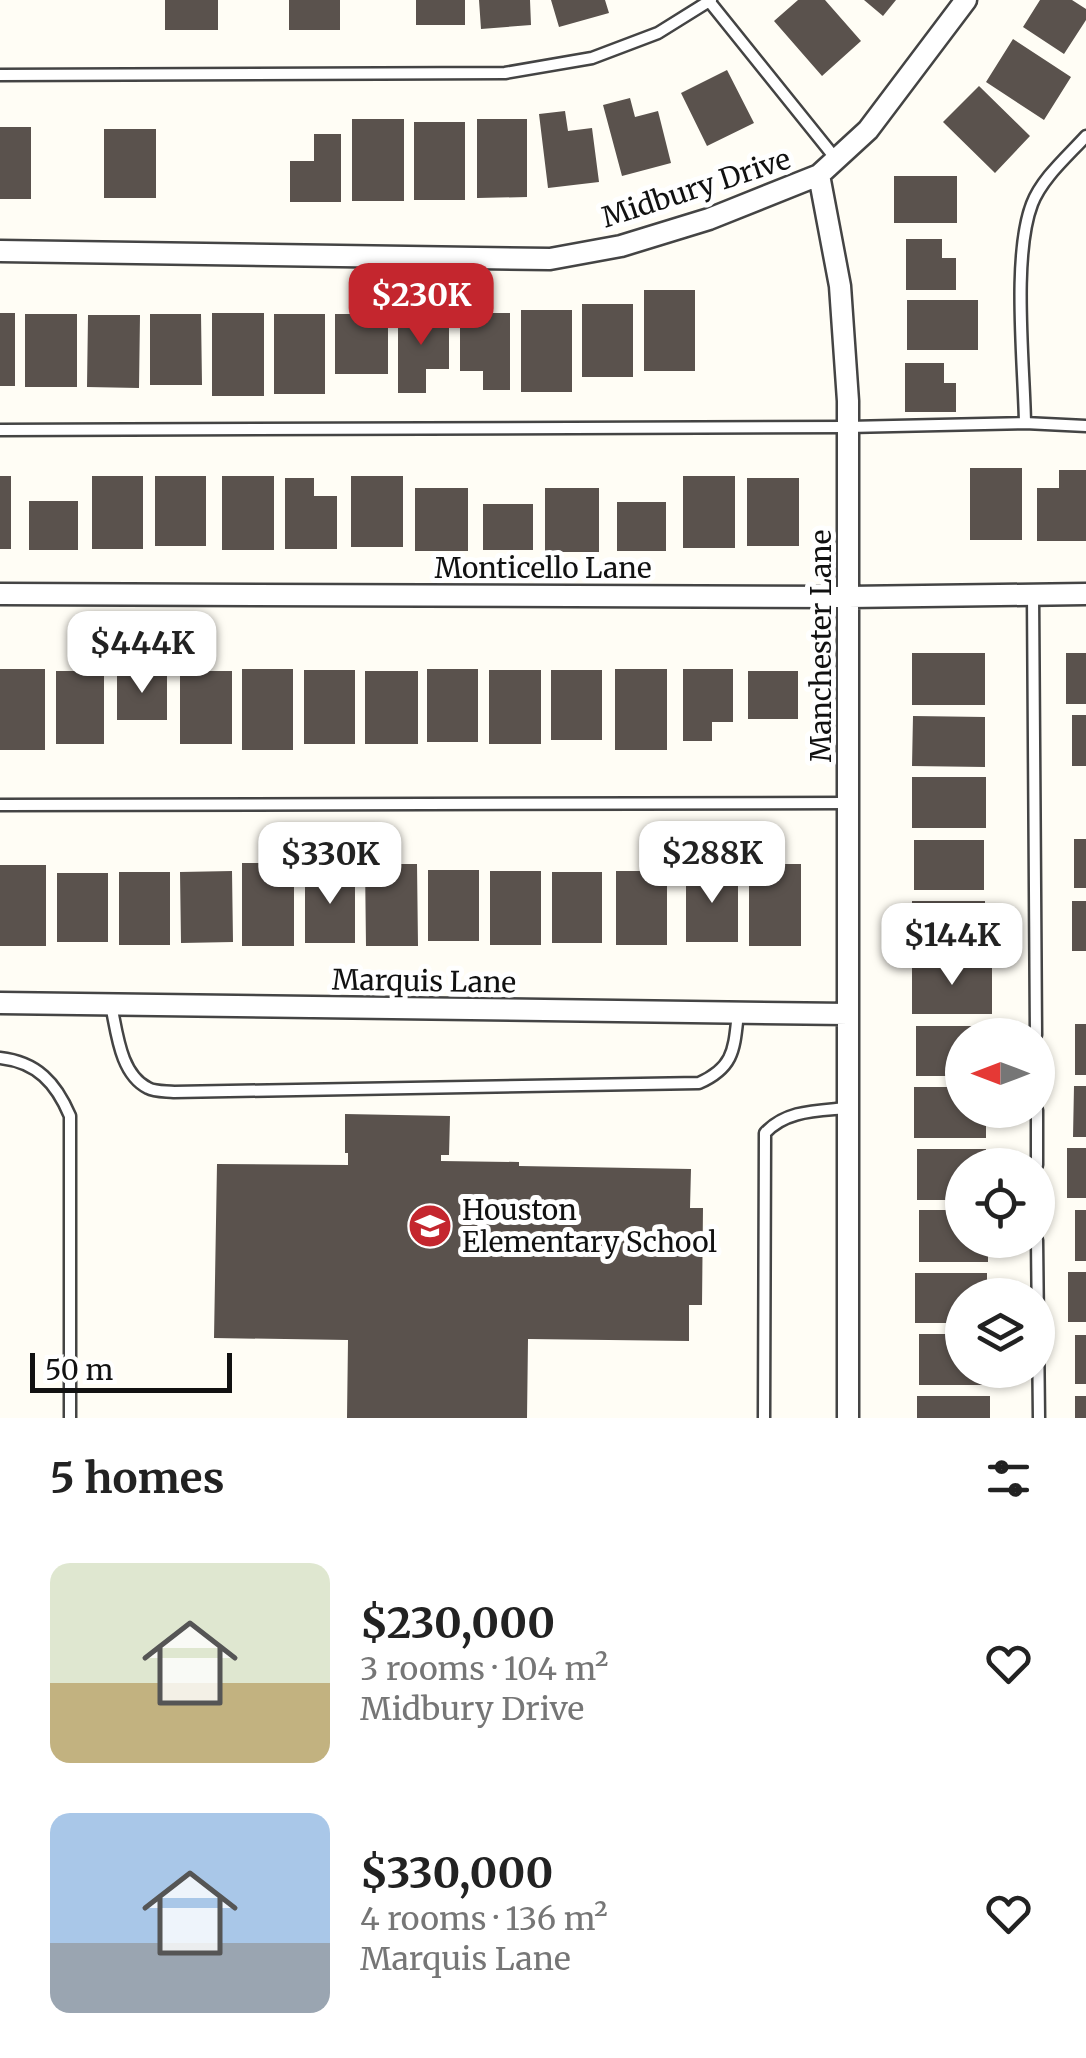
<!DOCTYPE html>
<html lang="en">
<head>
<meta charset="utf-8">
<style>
	:root { --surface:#fff; --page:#f2f2f2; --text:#222; --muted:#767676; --accent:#c4262e }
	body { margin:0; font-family:Merriweather,serif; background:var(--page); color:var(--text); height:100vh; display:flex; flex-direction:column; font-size:38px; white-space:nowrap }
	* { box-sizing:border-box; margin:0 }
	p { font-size:32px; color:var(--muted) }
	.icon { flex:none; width:55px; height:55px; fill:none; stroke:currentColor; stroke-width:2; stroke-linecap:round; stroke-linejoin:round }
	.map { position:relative; height:1418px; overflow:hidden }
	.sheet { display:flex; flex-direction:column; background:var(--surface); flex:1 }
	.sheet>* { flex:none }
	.needle { width:65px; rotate:270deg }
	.fabs { position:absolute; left:945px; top:1018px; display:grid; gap:20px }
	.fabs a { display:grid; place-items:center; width:110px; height:110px; border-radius:50%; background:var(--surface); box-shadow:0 2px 8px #0004; font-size:50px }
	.scale { position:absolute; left:30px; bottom:25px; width:202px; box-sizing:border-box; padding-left:10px; border:5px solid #111; border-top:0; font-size:28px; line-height:35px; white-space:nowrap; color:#111; -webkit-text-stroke:8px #fff; paint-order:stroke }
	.price { position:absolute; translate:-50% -85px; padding:0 22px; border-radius:20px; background:#fff; color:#222; font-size:32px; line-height:65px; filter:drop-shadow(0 2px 5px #0008) }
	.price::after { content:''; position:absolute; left:50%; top:60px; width:30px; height:22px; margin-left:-15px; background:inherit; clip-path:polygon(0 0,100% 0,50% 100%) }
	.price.active { background:var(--accent); color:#fff }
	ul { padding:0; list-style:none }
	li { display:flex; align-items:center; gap:30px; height:250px; padding:0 50px }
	li span { display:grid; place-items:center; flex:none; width:280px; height:200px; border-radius:20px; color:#555 }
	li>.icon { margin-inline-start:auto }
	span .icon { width:120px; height:120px; fill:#fffc; stroke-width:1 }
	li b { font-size:42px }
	h2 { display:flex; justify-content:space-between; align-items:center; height:120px; padding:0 50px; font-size:42px }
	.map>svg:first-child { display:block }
	.building { fill:#5a524d }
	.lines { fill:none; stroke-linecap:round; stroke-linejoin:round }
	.service-casing { stroke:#444; stroke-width:15 }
	.minor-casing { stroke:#444; stroke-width:25 }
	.service { stroke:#fff; stroke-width:10 }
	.minor { stroke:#fff; stroke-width:20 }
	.labels { text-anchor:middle; stroke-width:10; stroke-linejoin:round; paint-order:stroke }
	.street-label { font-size:28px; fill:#111; stroke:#fff }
	.poi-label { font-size:28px; fill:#111; stroke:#fff; text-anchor:start }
</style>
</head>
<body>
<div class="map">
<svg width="1086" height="1418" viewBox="0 0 1086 1418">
	<rect width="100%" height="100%" fill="#fffdf5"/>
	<path class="building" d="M165,0H218V30H165Z
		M289,0H340V30H289Z
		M416,0H465V25H416Z
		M479,0H530L531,25L481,29Z
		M551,0H605L609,13L559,27Z
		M798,0H825L861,41L822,76L774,21Z
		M864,0H896L883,16Z
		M1040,0H1072L1086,9V20L1064,54L1023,27Z
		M1013,39L1071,77L1044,120L986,82Z
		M727,70L754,123L707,146L681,93Z
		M979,86L1030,136L995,173L943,122Z
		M630,98L635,117L658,111L671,163L622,176L603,105Z
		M565,111L568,131L592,128L599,182L548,188L539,114Z
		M352,119H404V201H352Z
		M477,119H527V197L477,198Z
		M414,122H465V200H414Z
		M0,127H31V199H0Z
		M104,129H156V198H104Z
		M314,134H341V202H290V161H314Z
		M894,176H957V223H894Z
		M906,239H942V258H956V290H906Z
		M644,290H695V371H644Z
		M907,300H978V350H907Z
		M582,304H633V377H582Z
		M521,310H572V392H521Z
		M398,312H449V369H426V393H398Z
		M0,313H15V386H0Z
		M212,313H264V396H212Z
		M460,313H510V390H483V371H460Z
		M25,314H77V387H25Z
		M150,314H201L202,385H150Z
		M274,314H325V394H274Z
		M335,314H388V374H335Z
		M88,315H140L139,388L87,387Z
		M905,363H944V383H956V412H905Z
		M970,468H1022V540H970Z
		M1059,470H1086V541H1037V488H1059Z
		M0,476H11V549H0Z
		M92,476H143V549H92Z
		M155,476H206V546H155Z
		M222,476H274V550H222Z
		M351,476H403V547H351Z
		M683,476H735V548H683Z
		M285,478H314V496H337V549H285Z
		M747,478H799V546H747Z
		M415,488H468V551H415Z
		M545,488H599V552H545Z
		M29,501H78V550H29Z
		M617,502H666V551H617Z
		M483,504H533V550H483Z
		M912,653H985V705H912Z
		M1066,653H1086V704H1066Z
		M0,669H45V750H0Z
		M242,669H293V750H242Z
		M427,669H478V742H427Z
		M615,669H667V750H615Z
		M683,669H733V722H712V741H683Z
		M304,670H355V744H304Z
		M489,670H541V744H489Z
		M551,670H602V740H551Z
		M56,671H104V744H56Z
		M117,671H167V720H117Z
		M180,671H232V744H180Z
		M365,671H418V744H365Z
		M748,671H798V719H748Z
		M1072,715H1086V766H1072Z
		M913,716L985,717V767L912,766Z
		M912,777H986V828H912Z
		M1074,839H1086V888H1074Z
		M914,840H984V890H914Z
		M242,863H294V946H242Z
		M365,864H417L418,946H366Z
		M749,864H801V946H749Z
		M0,865H46V946H0Z
		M428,870H479V941H428Z
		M232,871L233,942L181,943L180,872Z
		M305,871H355V943H305Z
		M490,871H541V945H490Z
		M616,871H667V945H616Z
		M686,871H738V942H686Z
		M119,872H170V945H119Z
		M552,872H602V943H552Z
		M57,873H108V942H57Z
		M912,901H985V952H912Z
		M1072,901H1086V951H1072Z
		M912,963H992V1014H912Z
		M1075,1024H1086V1075H1075Z
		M916,1026H987V1035H962V1076H916Z
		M1074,1086H1086V1137H1073Z
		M914,1087H962V1110H986V1138H914Z
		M345,1114L450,1116L449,1155H441V1161L519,1162V1166L691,1169L690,1208H703L702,1305H689V1341L528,1339L527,1418H347L348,1340L214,1338L217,1164L348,1165V1153H345Z
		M1067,1148H1086V1198H1067Z
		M917,1149H986V1165H962V1200H917Z
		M919,1210H962V1240H988V1262H919Z
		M1075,1210H1086V1261H1075Z
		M1068,1272H1086V1322H1068Z
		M915,1273H987V1295H962V1323H915Z
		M919,1334H962V1370H989V1385H919Z
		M1075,1335H1086V1384H1075Z
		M917,1396H990V1418H917Z
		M1075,1396H1086V1418H1075Z"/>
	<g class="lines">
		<defs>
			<path id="service" d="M709,1L836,159
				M0,75L505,73L592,58L658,33L711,0
				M1025,423L1086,426
				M0,430L848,427L1025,423C1024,364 1012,256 1032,204C1042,178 1068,156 1086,136
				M1033,595L1036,1035
				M0,805L848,803
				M111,1005C117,1032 120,1074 148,1088C155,1092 166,1091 174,1092L699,1083C735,1067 734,1048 738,1013
				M0,1058C37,1062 56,1083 70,1116V1418
				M1037,1110V1165
				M1037,1240L1039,1418
				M764,1418L765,1133C786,1110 817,1111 847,1108"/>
			<path id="minor" d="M819,175L840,286L848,401V1418
				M0,251L550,259L621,246L709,219L819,175L868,130L966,0
				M0,594L848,597L1086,594
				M0,1003L848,1014"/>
		</defs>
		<use href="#service" class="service-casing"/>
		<use href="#minor" class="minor-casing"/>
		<use href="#service" class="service"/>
		<use href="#minor" class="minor"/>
	</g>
	<defs>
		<symbol id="school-disc" viewBox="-11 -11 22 22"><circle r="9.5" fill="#c4262e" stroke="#fff"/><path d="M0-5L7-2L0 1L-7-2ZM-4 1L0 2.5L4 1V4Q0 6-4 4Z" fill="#fff"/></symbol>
	</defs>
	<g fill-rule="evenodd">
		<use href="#school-disc" x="405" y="1201" width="50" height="50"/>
	</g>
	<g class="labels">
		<g class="street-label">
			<text transform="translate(696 188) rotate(-18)" y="10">Midbury Drive</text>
			<text x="543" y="578">Monticello Lane</text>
			<text transform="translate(821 646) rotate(-90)" y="10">Manchester Lane</text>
			<text transform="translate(424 981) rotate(1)" y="10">Marquis Lane</text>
		</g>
		<g class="poi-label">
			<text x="462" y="1220">Houston<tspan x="462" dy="32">Elementary School</tspan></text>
		</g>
	</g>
</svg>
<div class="fabs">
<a><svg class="needle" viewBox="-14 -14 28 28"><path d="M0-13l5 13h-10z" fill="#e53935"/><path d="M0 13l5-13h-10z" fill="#767676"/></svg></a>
<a><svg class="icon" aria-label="locate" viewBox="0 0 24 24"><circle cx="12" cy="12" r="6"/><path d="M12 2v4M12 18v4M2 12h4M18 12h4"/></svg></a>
<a><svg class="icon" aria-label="layers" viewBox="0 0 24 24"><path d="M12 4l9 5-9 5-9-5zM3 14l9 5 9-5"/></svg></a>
</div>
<div class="scale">50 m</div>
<b class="price active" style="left:421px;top:348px">$230K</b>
<b class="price" style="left:142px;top:696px">$444K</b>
<b class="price" style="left:712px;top:906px">$288K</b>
<b class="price" style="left:330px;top:907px">$330K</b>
<b class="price" style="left:952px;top:988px">$144K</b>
</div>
<section class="sheet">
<h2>5 homes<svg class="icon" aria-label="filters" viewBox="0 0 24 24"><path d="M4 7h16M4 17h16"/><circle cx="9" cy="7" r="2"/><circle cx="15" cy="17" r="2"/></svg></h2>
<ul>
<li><span style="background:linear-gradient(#dfe7d0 60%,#c2b280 0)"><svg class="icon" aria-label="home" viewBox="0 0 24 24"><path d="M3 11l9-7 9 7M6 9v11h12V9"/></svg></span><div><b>$230,000</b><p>3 rooms · 104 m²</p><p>Midbury Drive</p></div><svg class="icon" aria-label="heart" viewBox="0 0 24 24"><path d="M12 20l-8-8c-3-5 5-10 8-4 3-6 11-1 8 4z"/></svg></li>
<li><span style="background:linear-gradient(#a9c7e8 65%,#9aa5b1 0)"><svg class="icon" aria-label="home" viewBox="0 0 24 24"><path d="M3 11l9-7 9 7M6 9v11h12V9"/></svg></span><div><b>$330,000</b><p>4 rooms · 136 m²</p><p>Marquis Lane</p></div><svg class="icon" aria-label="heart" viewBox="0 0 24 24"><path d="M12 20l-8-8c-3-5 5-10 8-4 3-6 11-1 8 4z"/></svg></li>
</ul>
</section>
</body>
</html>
